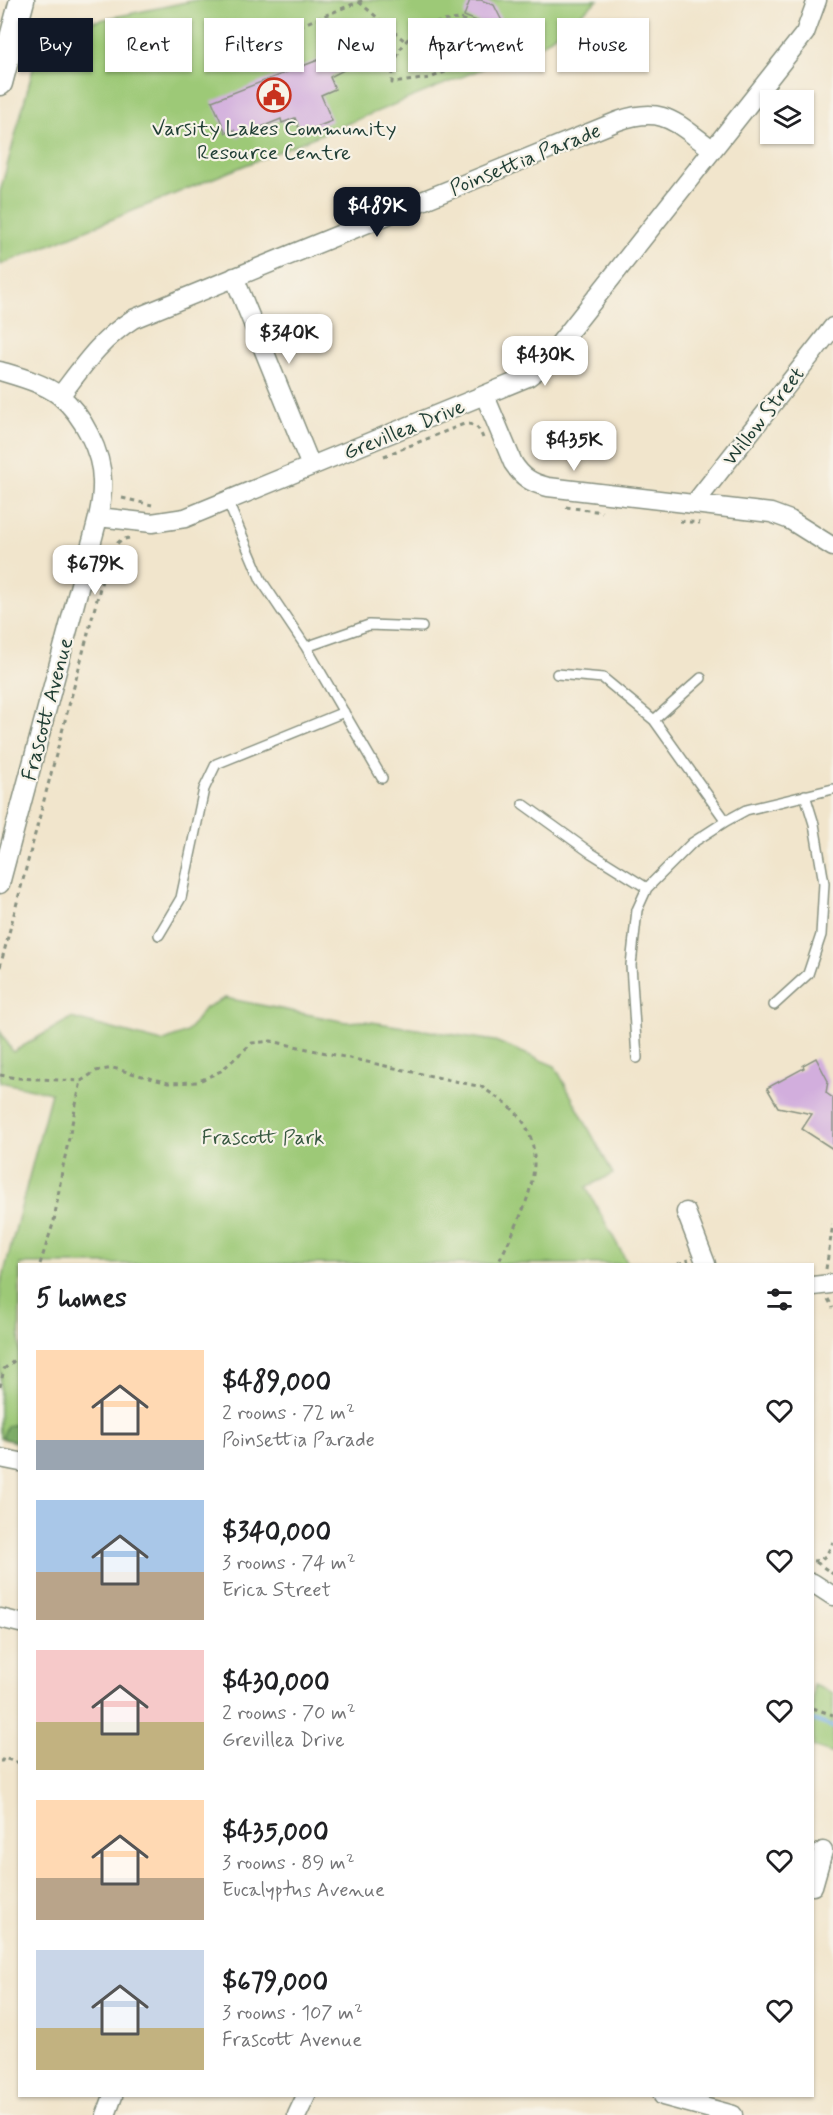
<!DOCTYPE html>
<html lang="en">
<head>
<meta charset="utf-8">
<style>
	:root { --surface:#fff; --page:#f2f2f2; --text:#202124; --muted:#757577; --accent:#111827 }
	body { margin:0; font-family:Mynerve,sans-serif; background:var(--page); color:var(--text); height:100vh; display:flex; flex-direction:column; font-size:22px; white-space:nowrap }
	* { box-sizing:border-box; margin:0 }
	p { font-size:20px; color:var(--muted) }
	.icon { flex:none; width:33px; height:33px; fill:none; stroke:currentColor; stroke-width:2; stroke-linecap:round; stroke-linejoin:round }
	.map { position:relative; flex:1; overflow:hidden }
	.details { position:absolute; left:18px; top:1263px; width:796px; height:834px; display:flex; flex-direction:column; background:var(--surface); border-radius:0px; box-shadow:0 2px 4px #0004 }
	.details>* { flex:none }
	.hud { position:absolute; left:18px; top:18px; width:798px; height:54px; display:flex; gap:12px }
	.tools { position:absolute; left:760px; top:90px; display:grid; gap:12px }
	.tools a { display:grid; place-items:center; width:54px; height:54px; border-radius:0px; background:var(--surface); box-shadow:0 2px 4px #0004; font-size:30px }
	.price { position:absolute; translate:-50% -51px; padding:0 14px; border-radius:12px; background:#fff; color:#222; font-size:20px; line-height:39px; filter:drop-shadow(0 2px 3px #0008) }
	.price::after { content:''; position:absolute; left:50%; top:36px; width:18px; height:14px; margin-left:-9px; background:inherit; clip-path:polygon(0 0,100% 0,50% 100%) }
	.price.selected { background:var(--accent); color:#fff }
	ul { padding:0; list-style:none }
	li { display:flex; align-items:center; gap:18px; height:150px; padding:0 18px }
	li span { display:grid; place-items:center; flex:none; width:168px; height:120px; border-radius:0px; color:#555 }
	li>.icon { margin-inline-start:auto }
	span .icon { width:72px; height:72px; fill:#fffc; stroke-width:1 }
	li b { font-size:26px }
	h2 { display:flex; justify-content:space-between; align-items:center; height:72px; padding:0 18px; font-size:26px }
	.chip { padding:0 21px; border-radius:0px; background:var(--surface); box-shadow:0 2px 4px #0004; font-size:21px; line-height:54px }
	.chip.selected { background:var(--accent); color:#fff }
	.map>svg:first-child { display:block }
	.green { fill:#9dc977; stroke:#5e8356; stroke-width:1.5 }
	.forest { fill:#7ead68; stroke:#4e754e; stroke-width:1.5 }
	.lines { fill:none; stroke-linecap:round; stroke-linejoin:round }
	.stream { stroke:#78b0e8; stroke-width:4.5 }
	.building { fill:#d2aedd }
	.lane-casing { stroke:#889180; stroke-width:12 }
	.street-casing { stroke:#889180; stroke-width:21 }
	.secondary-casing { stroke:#889180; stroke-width:27 }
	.path { stroke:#889180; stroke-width:3; stroke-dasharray:4.5 4.5; stroke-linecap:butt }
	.lane { stroke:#fff; stroke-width:9 }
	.street { stroke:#fff; stroke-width:18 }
	.secondary { stroke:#fff; stroke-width:24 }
	.labels { text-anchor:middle; stroke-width:4.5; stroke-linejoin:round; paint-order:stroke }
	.poi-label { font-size:21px; fill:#1f3d34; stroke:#f7f3e8 }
	.street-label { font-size:21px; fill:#1f3d34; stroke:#f7f3e8 }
	.park-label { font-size:21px; fill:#385941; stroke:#f7f3e8 }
</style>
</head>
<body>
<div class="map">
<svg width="833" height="2115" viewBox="0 0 833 2115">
	<rect width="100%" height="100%" fill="#f7f3e8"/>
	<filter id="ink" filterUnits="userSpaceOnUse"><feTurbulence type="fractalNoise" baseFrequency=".0167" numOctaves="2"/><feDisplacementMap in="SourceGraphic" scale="12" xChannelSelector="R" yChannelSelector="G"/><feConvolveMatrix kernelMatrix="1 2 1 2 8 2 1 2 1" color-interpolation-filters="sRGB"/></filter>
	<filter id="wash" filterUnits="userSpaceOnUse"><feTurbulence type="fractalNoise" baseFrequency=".008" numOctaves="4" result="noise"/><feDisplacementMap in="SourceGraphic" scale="24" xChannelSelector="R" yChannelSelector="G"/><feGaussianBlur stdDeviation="1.35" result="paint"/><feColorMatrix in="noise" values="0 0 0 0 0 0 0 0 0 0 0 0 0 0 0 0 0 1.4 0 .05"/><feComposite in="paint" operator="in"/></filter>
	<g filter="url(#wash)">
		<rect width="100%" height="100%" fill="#f1e5cc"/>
		<path class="green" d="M196,0H598L543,44L0,265V192L43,32Z
			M225,998L346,1022L365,1021L495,1041L555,1066L613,1174L586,1187L628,1264H20L19,1443L0,1438V1288L51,1093L0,1082V1031L13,1052L71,1018L162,1042L187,1032L205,1008Z
			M813,1685L833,1693V1754L813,1747Z"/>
		<path class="forest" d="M19,1424V1443L2,1438L7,1426Z"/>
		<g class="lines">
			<path class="stream" d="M813,1720L833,1727"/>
		</g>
		<g id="blocks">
			<path class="building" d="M470,0H481L494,5L502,21L489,26L464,16Z
				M343,56L348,68L330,77L335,89L321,95L332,121L301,133L295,118L282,123L281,119L237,137L234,130L226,133L212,101L326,57L329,62Z
				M816,1058L828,1081L826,1093L833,1098V1149L802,1129L812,1114L778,1107L767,1088L804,1068L803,1065Z"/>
		</g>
	</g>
	<g filter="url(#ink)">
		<use href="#blocks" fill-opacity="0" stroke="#889180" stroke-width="1.5"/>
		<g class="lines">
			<defs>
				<path id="lane" d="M227,500L261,580L306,647L382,778
					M306,647L369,625L422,627
					M557,674L603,678L654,720L726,821
					M654,720L701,678
					M523,804L591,853L647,888
					M159,935L181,898L204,789L216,764L344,712
					M774,1005L808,974L821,935L824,883L814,824L805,795
					M637,1058L631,965L637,910L647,888L692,843L726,821L746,810L833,789"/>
				<path id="street" d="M234,277L311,466
					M0,371C20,377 43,383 60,396C82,414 102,452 102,481C103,508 93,536 86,562L0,884
					M60,396C84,365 99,341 133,319L618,121C665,105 675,123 712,149
					M485,396L513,463C522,477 531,483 548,487L771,513L790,520L833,547
					M694,504L833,327
					M98,517L152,523L185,518L528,377L540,368L549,357L805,33L817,0
					M686,1212L706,1264
					M813,1286L830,1284
					M0,1458L20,1462
					M813,1583L833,1596
					M0,1618L20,1623
					M813,1886L823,1851
					M663,2096L733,2115
					M106,2115L113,2096
					M297,2115L306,2096"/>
				<path id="secondary" d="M0,83L22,0"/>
			</defs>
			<use href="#lane" class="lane-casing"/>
			<use href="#street" class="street-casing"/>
			<use href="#secondary" class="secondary-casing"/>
			<path class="path" d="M359,2L406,42
				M461,19L484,28L500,40L465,64L430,78L392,83C394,39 420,21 461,19Z
				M247,55L250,46L363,0
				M384,456L464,424C475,423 479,428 483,438
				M122,498L152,505
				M566,507L602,512
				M680,521L700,523
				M0,967L110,550L121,540L129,538
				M0,1075L16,1078L81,1081L96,1071L113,1068L168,1083L197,1082L221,1071L252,1043L271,1041L482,1087C494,1096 509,1104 519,1116C555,1162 518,1220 498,1264
				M40,1264L54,1221L62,1171L81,1081
				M678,1264L689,1260
				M826,1269L833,1224
				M828,1299L833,1308
				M20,1328L17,1340L20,1353
				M0,1387L4,1369L20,1356
				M813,1561C825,1561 828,1552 833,1542
				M816,1562L833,1574
				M813,1708L833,1715
				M0,1761H2L3,1758L20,1763"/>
			<use href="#lane" class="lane"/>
			<use href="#street" class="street"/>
			<use href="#secondary" class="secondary"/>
		</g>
	</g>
	<defs>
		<symbol id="civic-ring" viewBox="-11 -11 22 22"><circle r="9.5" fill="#f7f3e8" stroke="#c8321e" stroke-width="1.5"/><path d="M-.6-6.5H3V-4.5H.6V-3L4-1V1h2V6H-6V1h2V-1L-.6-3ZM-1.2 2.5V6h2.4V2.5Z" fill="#c8321e"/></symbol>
	</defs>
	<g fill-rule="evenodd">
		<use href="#civic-ring" x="255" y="76" width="38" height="38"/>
	</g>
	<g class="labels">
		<g class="poi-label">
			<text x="274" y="135">Varsity Lakes Community<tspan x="274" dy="24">Resource Centre</tspan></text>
		</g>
		<g class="street-label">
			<text transform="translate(525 159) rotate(-22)" y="7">Poinsettia Parade</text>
			<text transform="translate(763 416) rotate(-52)" y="7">Willow Street</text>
			<text transform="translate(404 429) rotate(-22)" y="7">Grevillea Drive</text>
			<text transform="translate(47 709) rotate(-75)" y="7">Frascott Avenue</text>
		</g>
		<g class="park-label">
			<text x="263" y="1144">Frascott Park</text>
		</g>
	</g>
</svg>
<div class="tools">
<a><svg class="icon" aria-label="layers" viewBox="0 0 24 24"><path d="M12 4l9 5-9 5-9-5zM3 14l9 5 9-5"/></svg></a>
</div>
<b class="price selected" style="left:377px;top:238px">$489K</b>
<b class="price" style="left:289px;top:365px">$340K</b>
<b class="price" style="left:545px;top:387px">$430K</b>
<b class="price" style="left:574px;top:472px">$435K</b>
<b class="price" style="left:95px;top:596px">$679K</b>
<div class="hud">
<a class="chip selected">Buy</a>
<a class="chip">Rent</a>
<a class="chip">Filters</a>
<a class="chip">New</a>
<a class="chip">Apartment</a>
<a class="chip">House</a>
</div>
<section class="details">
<h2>5 homes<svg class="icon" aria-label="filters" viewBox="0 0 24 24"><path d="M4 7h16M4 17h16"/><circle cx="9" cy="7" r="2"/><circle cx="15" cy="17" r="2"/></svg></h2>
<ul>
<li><span style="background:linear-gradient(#ffd9b3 75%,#9aa5b1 0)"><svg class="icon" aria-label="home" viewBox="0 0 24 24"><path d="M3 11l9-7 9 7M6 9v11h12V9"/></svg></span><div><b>$489,000</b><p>2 rooms · 72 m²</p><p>Poinsettia Parade</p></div><svg class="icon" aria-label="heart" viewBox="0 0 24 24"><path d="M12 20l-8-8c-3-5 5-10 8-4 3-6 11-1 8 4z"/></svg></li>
<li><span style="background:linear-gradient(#a9c7e8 60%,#b9a48a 0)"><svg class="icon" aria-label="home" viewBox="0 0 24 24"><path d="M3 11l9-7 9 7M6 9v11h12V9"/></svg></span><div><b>$340,000</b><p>3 rooms · 74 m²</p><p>Erica Street</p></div><svg class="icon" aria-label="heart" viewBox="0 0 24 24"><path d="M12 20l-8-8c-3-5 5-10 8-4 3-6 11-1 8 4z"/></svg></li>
<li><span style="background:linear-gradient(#f6c9c9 60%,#c2b280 0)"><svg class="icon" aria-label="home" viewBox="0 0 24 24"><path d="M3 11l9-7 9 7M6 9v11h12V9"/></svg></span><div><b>$430,000</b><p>2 rooms · 70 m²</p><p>Grevillea Drive</p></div><svg class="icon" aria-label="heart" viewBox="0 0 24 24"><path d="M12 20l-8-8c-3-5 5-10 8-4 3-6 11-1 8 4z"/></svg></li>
<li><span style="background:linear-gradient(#ffd9b3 65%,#b9a48a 0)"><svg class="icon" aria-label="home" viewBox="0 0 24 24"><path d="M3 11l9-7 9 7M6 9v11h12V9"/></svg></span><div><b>$435,000</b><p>3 rooms · 89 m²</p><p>Eucalyptus Avenue</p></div><svg class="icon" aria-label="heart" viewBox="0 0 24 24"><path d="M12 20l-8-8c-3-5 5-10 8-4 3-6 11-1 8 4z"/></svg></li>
<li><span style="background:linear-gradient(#c9d6e8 65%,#c2b280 0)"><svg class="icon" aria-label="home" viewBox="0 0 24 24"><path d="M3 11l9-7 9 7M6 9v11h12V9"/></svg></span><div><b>$679,000</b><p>3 rooms · 107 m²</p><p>Frascott Avenue</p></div><svg class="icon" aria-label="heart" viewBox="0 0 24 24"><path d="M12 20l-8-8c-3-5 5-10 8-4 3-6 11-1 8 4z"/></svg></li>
</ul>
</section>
</div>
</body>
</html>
